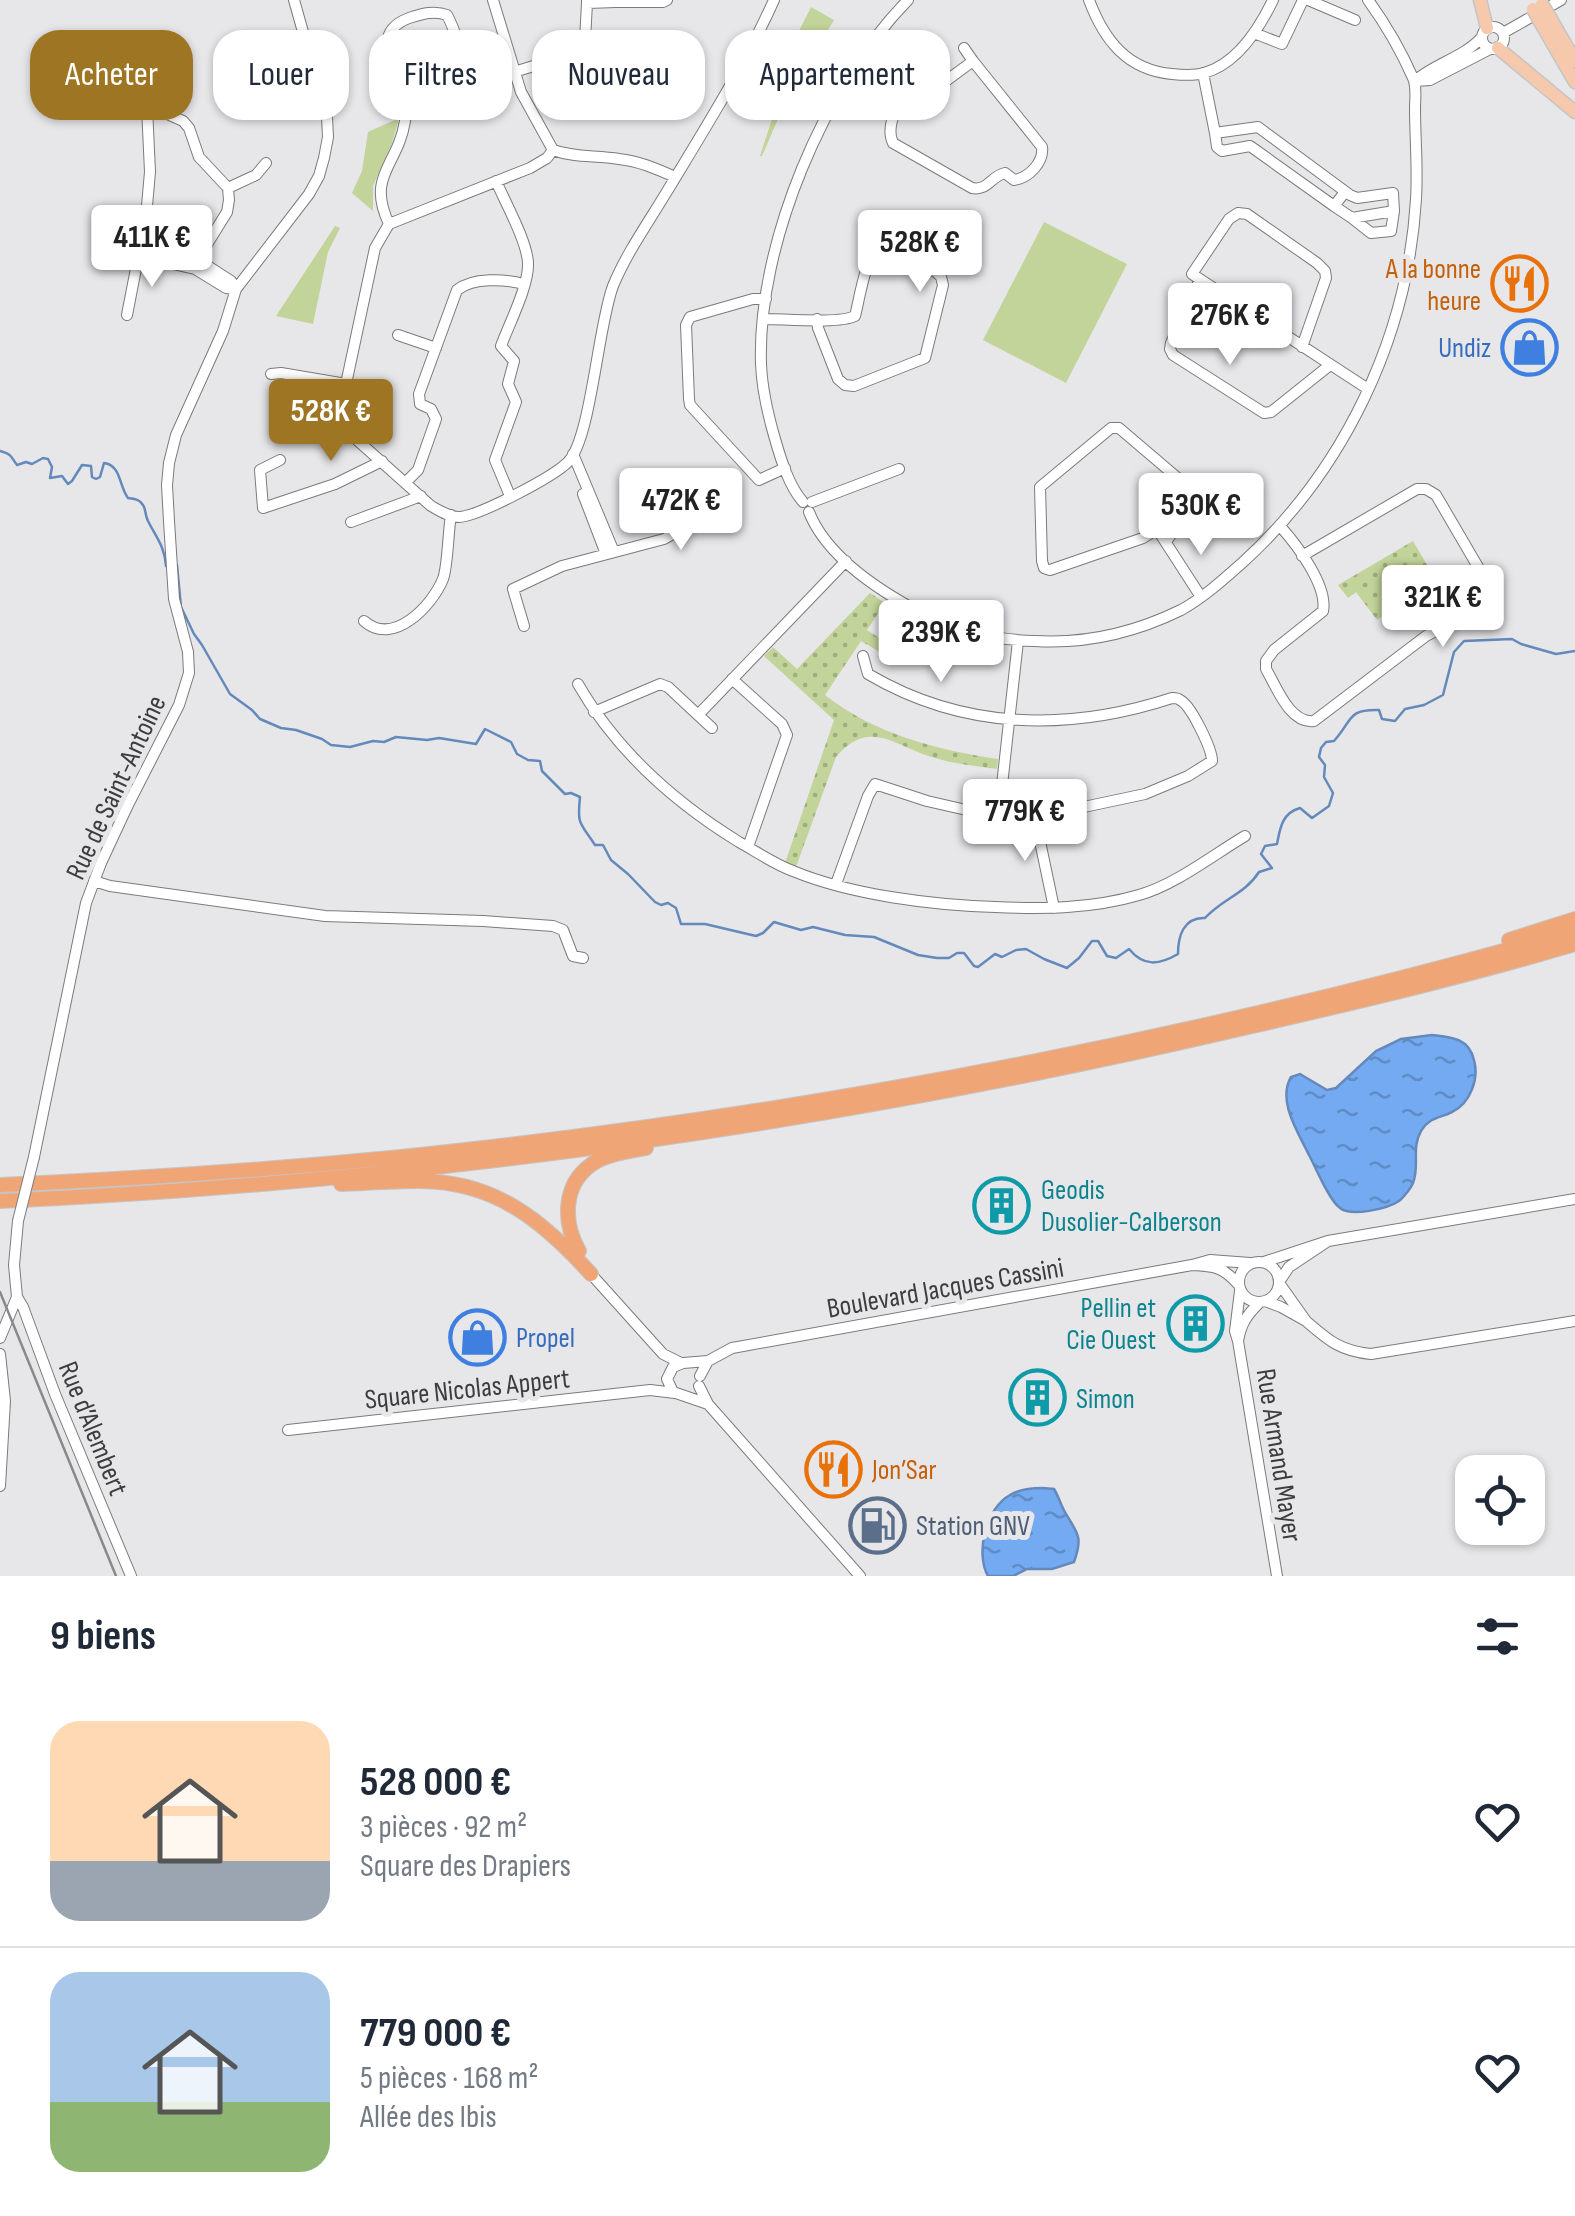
<!DOCTYPE html>
<html lang="fr">
<head>
<meta charset="utf-8">
<style>
	:root { --surface:#fff; --page:#f6f6f7; --text:#1f2937; --muted:#747a83; --line:#e0e1e3; --accent:#9e7623 }
	body { margin:0; font-family:"Sofia Sans Condensed",sans-serif; background:var(--page); color:var(--text); height:100vh; display:flex; flex-direction:column; font-size:38px; white-space:nowrap }
	* { box-sizing:border-box; margin:0 }
	p { font-size:32px; color:var(--muted) }
	.icon { flex:none; width:55px; height:55px; fill:none; stroke:currentColor; stroke-width:2; stroke-linecap:round; stroke-linejoin:round }
	.map { position:relative; height:1576px; overflow:hidden }
	.details { display:flex; flex-direction:column; background:var(--surface); flex:1 }
	.details>* { flex:none }
	.hud { position:absolute; left:30px; top:30px; width:1000px; height:90px; display:flex; gap:20px }
	.buttons { position:absolute; left:1455px; top:1455px; display:grid; gap:20px }
	.buttons a { display:grid; place-items:center; width:90px; height:90px; border-radius:20px; background:var(--surface); box-shadow:0 2px 8px #0004; font-size:50px }
	.price { position:absolute; translate:-50% -85px; padding:0 22px; border-radius:10px; background:#fff; color:#222; font-size:32px; line-height:65px; filter:drop-shadow(0 2px 5px #0008) }
	.price::after { content:''; position:absolute; left:50%; top:60px; width:30px; height:22px; margin-left:-15px; background:inherit; clip-path:polygon(0 0,100% 0,50% 100%) }
	.price.active { background:var(--accent); color:#fff }
	ul { padding:0; list-style:none }
	li { display:flex; align-items:center; gap:30px; height:250px; padding:0 50px }
	li+li { border-top:2px solid var(--line) }
	li span { display:grid; place-items:center; flex:none; width:280px; height:200px; border-radius:30px; color:#555 }
	li>.icon { margin-inline-start:auto }
	span .icon { width:120px; height:120px; fill:#fffc; stroke-width:1 }
	li b { font-size:42px }
	h2 { display:flex; justify-content:space-between; align-items:center; height:120px; padding:0 50px; font-size:42px }
	.chip { padding:0 35px; border-radius:30px; background:var(--surface); box-shadow:0 2px 8px #0004; font-size:35px; line-height:90px }
	.chip.active { background:var(--accent); color:#fff }
	.map>svg:first-child { display:block }
	.green { fill:#c2d49a }
	.park { fill:url(#park-dots) }
	.water { fill:url(#water-ripples); stroke:#6489bb; stroke-width:2.5 }
	.lines { fill:none; stroke-linecap:round; stroke-linejoin:round }
	.stream { stroke:#6489bb; stroke-width:2.5 }
	.minor-casing { stroke:#7b7b7d; stroke-width:12 }
	.major-casing { stroke:#c5c5c5; stroke-width:15 }
	.highway-casing { stroke:#c5c5c5; stroke-width:16 }
	.minor { stroke:#fff; stroke-width:10 }
	.major { stroke:#f6c9ad; stroke-width:12 }
	.highway { stroke:#f0a577; stroke-width:14 }
	.rail { stroke:#89898b; stroke-width:2.5 }
	.minor-bridge-casing { stroke:#7b7b7d; stroke-width:12; stroke-linecap:butt }
	.major-bridge-casing { stroke:#c5c5c5; stroke-width:15; stroke-linecap:butt }
	.minor-bridge { stroke:#fff; stroke-width:10 }
	.major-bridge { stroke:#f6c9ad; stroke-width:12 }
	.labels { text-anchor:middle; stroke-width:10; stroke-linejoin:round; paint-order:stroke }
	.food-label { font-size:28px; fill:#c56008; stroke:#e7e7ea; text-anchor:end }
	.shop-label { font-size:28px; fill:#366cbe; stroke:#e7e7ea; text-anchor:end }
	.street-label { font-size:28px; fill:#3d3d3e; stroke:#e7e7ea }
	.culture-label { font-size:28px; fill:#0d838f; stroke:#e7e7ea; text-anchor:start }
	.service-label { font-size:28px; fill:#4e5e75; stroke:#e7e7ea; text-anchor:start }
</style>
</head>
<body>
<div class="map">
<svg width="1575" height="1576" viewBox="0 0 1575 1576">
	<defs>
		<pattern id="park-dots" width="8" height="8" patternUnits="userSpaceOnUse" patternTransform="scale(2.5)"><rect width="8" height="8" fill="#c2d49a"/><path d="M2 2h.1M6 6h.1" fill="none" stroke="#9fad7f" stroke-width="1.8" stroke-linecap="round"/></pattern>
		<pattern id="water-ripples" width="26" height="14" patternUnits="userSpaceOnUse" patternTransform="scale(2.5)"><rect width="26" height="14" fill="#74aaf1"/><path d="M2 4q2-2 4 0t4 0M15 11q2-2 4 0t4 0" fill="none" stroke="#608cc5"/></pattern>
	</defs>
	<rect width="100%" height="100%" fill="#e7e7ea"/>
	<path class="green" d="M811,7L834,20L788,96L762,156H760L782,88L789,51Z
		M399,118L392,143L373,186V211L352,193L362,171L368,132Z
		M1044,222L1127,264L1066,383L983,340Z
		M335,226L340,228L328,252L313,324L276,316Z"/>
	<path class="park" d="M1413,541L1439,585L1427,591L1424,588L1377,620L1356,592L1348,598L1338,585Z
		M870,593L885,603L867,630L884,641L880,652L861,641L825,695C874,734 937,750 998,759L997,769C976,766 954,764 935,758C895,747 870,717 836,757L796,867L785,863L834,720L764,656L773,647L797,669Z"/>
	<path class="water" d="M1432,1035C1451,1037 1469,1038 1474,1060C1479,1078 1471,1103 1452,1112C1440,1118 1428,1118 1421,1131C1411,1148 1420,1166 1413,1183C1411,1188 1403,1198 1399,1201C1387,1209 1351,1217 1340,1208C1329,1200 1316,1168 1309,1155C1298,1132 1277,1101 1291,1077L1300,1074L1327,1090L1336,1088L1376,1051L1401,1039Z
		M1042,1488L1054,1489C1059,1497 1061,1506 1066,1514C1078,1534 1083,1537 1074,1562L1052,1569H1027L1013,1576H988C975,1553 986,1508 1010,1495C1020,1489 1031,1488 1042,1488Z"/>
	<g class="lines">
		<path class="stream" d="M0,451C13,455 10,456 17,465L26,462L32,464L43,458L48,459L52,467L50,478L62,476L68,484L72,481L82,465L91,466L92,477L96,479L100,477L104,463C121,465 119,486 128,498C135,499 139,499 143,505C146,509 145,516 148,521C156,537 165,547 166,566
			M177,565L181,607L194,634L202,645L230,694L252,710L260,719L281,728L296,730L322,739L331,745L350,747L373,741L384,742L396,737L427,740L439,738L476,744L485,729L511,742L517,754L528,760L540,761L542,771L565,794L571,793L580,797C577,826 580,822 595,845H603L611,860L628,874L655,902L661,905L668,903L676,908L681,924H705L756,936L763,933L774,922L801,930L813,927L845,935L874,937L918,955L937,958H949L957,953H964L974,966L978,967L995,954L1002,957L1016,950L1026,949L1044,959L1067,968L1079,958L1092,941H1098L1107,956L1116,958L1129,949C1144,967 1159,965 1178,954C1178,937 1183,917 1205,918C1222,899 1245,894 1259,872L1272,868L1261,854L1265,846L1277,844C1280,828 1282,813 1300,808L1312,818L1329,806L1333,793L1324,777L1325,765L1319,757L1321,748L1326,742L1334,741C1353,720 1347,709 1379,710L1382,719L1395,721L1405,709L1424,705L1443,695L1454,652L1464,641L1512,639L1521,644L1556,654L1575,651"/>
		<defs>
			<path id="minor" d="M493,0L521,92L553,150C575,158 596,155 619,159C639,161 657,169 675,177
				M587,0V3L616,2V0
				M1089,0C1104,40 1127,70 1172,74C1182,75 1194,76 1204,73C1237,64 1259,29 1273,0
				M1308,0L1355,20
				M616,2H663L667,0
				M1482 38a11 11 0 1 1 22 0a11 11 0 1 1-22 0Z
				M1254,33L1282,44L1303,0
				M1503,33L1561,0
				M115,43L126,36L138,37L144,42L150,172L146,217L127,315
				M584,59L587,3
				M854,71L910,103H916L973,61L964,48
				M514,72L553,60L635,57L642,60V69L636,74L618,77L599,59
				M1203,73L1215,133
				M1416,80C1436,63 1464,57 1481,38
				M1415,81L1430,80L1490,49
				M900,98C895,112 886,129 893,143L972,188C988,191 991,176 1005,173L1014,180C1029,178 1044,162 1042,147L973,61
				M147,113H165L183,121L189,128L199,157L228,188L229,200L227,212L201,254L195,269
				M553,150L547,158L530,168L389,224L375,248L346,384L344,413L349,427L357,440L431,506C440,511 449,517 459,517C479,516 553,477 568,462C591,439 598,325 613,286C626,254 648,223 666,193C704,130 744,67 774,0
				M496,181C505,202 527,241 528,263C529,286 509,324 501,346L514,361L508,384L516,402L495,460L510,496
				M228,188L256,175L266,163
				M1334,206L1352,218L1394,211L1393,193L1357,198L1350,195L1258,127L1215,133L1217,147L1222,151L1250,146L1334,206L1345,192
				M1352,218L1371,233L1391,231L1394,211
				M389,224C366,175 398,166 405,121C406,114 406,105 405,98C398,69 367,34 409,18C422,14 434,10 447,15C467,52 458,84 512,66
				M138,256L195,269L226,288L236,289
				M200,261L231,281L236,289
				M1200,279L1171,343L1170,349L1173,355L1264,413L1271,412L1330,365
				M766,299H753L690,317L686,325L689,399L690,405L759,480L785,468
				M764,319C785,319 839,324 855,316C860,297 865,257 880,246L936,272L941,277L943,285L925,358L854,386L845,385L838,379L818,328L817,319
				M398,335L436,348
				M1302,347L1326,278L1325,271L1317,263L1247,214L1238,213L1229,219L1192,274L1368,389
				M271,374L281,373L346,384
				M573,454L614,552
				M280,460L260,470L263,508L335,484L382,461
				M406,482L418,470L436,419L431,409L420,404L419,394L457,290C473,277 505,279 524,284
				M583,494L606,554
				M803,502C789,486 781,460 775,439C768,415 762,389 761,364C757,245 825,84 908,0
				M812,502L899,469
				M809,512C826,555 874,587 912,608C950,629 993,640 1035,641C1085,644 1136,632 1181,610C1203,598 1223,580 1241,564C1344,471 1408,337 1416,199C1418,168 1415,139 1415,108C1415,99 1417,87 1413,78C1402,53 1384,22 1368,0
				M351,522L421,496
				M1280,526C1297,545 1328,586 1323,611L1274,650L1266,661V669C1277,688 1290,724 1314,721L1426,636L1481,608C1488,601 1490,595 1488,584L1436,495L1426,489H1417L1302,556
				M1166,542L1194,500L1193,491L1119,428H1111L1040,487L1042,561L1044,568L1050,570L1143,538L1157,529L1201,597
				M364,621C393,647 432,606 443,579C448,565 448,532 451,515
				M524,626L513,589L562,566L664,539L707,515L718,514L726,507
				M732,679L782,724L787,735L748,847
				M578,684C616,750 674,802 739,842C757,852 774,864 793,871C851,895 932,905 995,907C1043,909 1091,909 1139,895C1175,885 1213,855 1245,836
				M594,712L660,684L668,687L698,715L846,561
				M698,715L712,728
				M999,812L1018,641
				M1034,813L1054,908
				M94,881L110,886L325,916L483,921L553,926L563,930L573,956L583,958
				M836,884L868,796L875,784L927,801L962,809L1034,813L1065,811L1145,794L1188,776L1212,761C1212,749 1191,705 1180,700C1178,698 1175,698 1172,698C1068,732 963,730 868,674L863,656
				M34,1157L86,903L101,863L128,805L179,705L189,673L188,652L174,599L169,521L167,485L169,463L176,435L223,331L236,289L309,194L319,176L324,158L328,137L327,117L294,0
				M1328,1241L1575,1199
				M1239 1282a20 20 0 1 1 40 0a20 20 0 1 1-40 0Z
				M1264,1262L1328,1241L1289,1267L1279,1282
				M591,1274L663,1354L681,1363
				M1238,1284C1223,1267 1215,1266 1192,1265L1210,1260L1250,1263
				M1240,1291L1235,1331L1238,1341C1241,1323 1247,1315 1260,1302
				M17,1297L23,1307L55,1394L131,1576
				M1265,1301L1281,1307L1306,1321L1279,1283
				M1306,1321C1328,1340 1340,1351 1371,1354L1575,1321
				M0,1338L17,1297L14,1265L18,1221
				M1238,1341L1277,1576
				M0,1354L5,1401L0,1486
				M700,1376L708,1361
				M699,1386L708,1404L860,1576
				M708,1404L673,1392L667,1379L673,1367L683,1363L708,1361L732,1348L1192,1265
				M288,1430L650,1390L675,1393"/>
			<path id="major" d="M1480,0L1487,28
				M1548,14L1575,61
				M1539,20L1575,82
				M1498,48L1575,112"/>
			<path id="highway" d="M1509,940L1575,919
				M341,1184C367,1183 393,1181 419,1181C495,1181 543,1221 591,1274
				M0,1185C134,1179 267,1170 401,1157C798,1116 1191,1040 1575,931
				M0,1201C420,1182 839,1123 1248,1027C1357,1002 1467,976 1575,944
				M579,1251C563,1223 562,1185 592,1164C607,1154 629,1151 646,1148"/>
		</defs>
		<use href="#minor" class="minor-casing"/>
		<use href="#major" class="major-casing"/>
		<use href="#highway" class="highway-casing"/>
		<use href="#minor" class="minor"/>
		<use href="#major" class="major"/>
		<use href="#highway" class="highway"/>
		<path class="rail" d="M0,1292L116,1576"/>
		<defs>
			<path id="minor-bridge" d="M18,1221L34,1157"/>
			<path id="major-bridge" d="M1542,4L1548,14
				M1533,9L1539,20"/>
		</defs>
		<use href="#minor-bridge" class="minor-bridge-casing"/>
		<use href="#major-bridge" class="major-bridge-casing"/>
		<use href="#minor-bridge" class="minor-bridge"/>
		<use href="#major-bridge" class="major-bridge"/>
	</g>
	<defs>
		<symbol id="restaurant-ring" viewBox="-11 -11 22 22"><circle r="9.5" fill="#e7e7ea" stroke="#e8710a" stroke-width="1.5"/><path d="M-5-6h1v4h1v-4h1v4h1v-4h1v5L-1.5 .5V6h-2V.5L-5-1ZM5-6V6H3V1.5H1.5Q1.5-4 5-6Z" fill="#e8710a"/></symbol>
		<symbol id="shop-ring" viewBox="-11 -11 22 22"><circle r="9.5" fill="#e7e7ea" stroke="#3f7fe0" stroke-width="1.5"/><path d="M-5-2.5h2.3a2.7 3.5 0 0 1 5.4 0H5L5.5 6h-11ZM-1.5-2.5h3a1.5 2.3 0 0 0-3 0Z" fill="#3f7fe0"/></symbol>
		<symbol id="building-ring" viewBox="-11 -11 22 22"><circle r="9.5" fill="#e7e7ea" stroke="#0f9aa8" stroke-width="1.5"/><path d="M-4-6H4V6H1V3H-1V6H-4ZM-2.5-4.3h1.7v1.8h-1.7ZM.8-4.3h1.7v1.8H.8ZM-2.5-1h1.7V.8h-1.7ZM.8-1h1.7V.8H.8Z" fill="#0f9aa8"/></symbol>
		<symbol id="fuel-ring" viewBox="-11 -11 22 22"><circle r="9.5" fill="#e7e7ea" stroke="#5c6f8a" stroke-width="1.5"/><path d="M-5.5-6h7V0h2V4h1.3V-2.5L3-4.5l.8-.8L6-3V5H2.5V1h-1V6h-7ZM-4.2-4.7v3.2H.2V-4.7Z" fill="#5c6f8a"/></symbol>
	</defs>
	<g fill-rule="evenodd">
		<use href="#restaurant-ring" x="1488" y="252" width="63" height="63"/>
		<use href="#shop-ring" x="1498" y="316" width="63" height="63"/>
		<use href="#building-ring" x="970" y="1174" width="63" height="63"/>
		<use href="#building-ring" x="1164" y="1292" width="63" height="63"/>
		<use href="#shop-ring" x="446" y="1306" width="63" height="63"/>
		<use href="#building-ring" x="1006" y="1366" width="63" height="63"/>
		<use href="#restaurant-ring" x="802" y="1438" width="63" height="63"/>
		<use href="#fuel-ring" x="846" y="1494" width="63" height="63"/>
	</g>
	<g class="labels">
		<g class="food-label">
			<text x="1481" y="278">A la bonne<tspan x="1481" dy="32">heure</tspan></text>
			<text x="872" y="1479" text-anchor="start">Jon’Sar</text>
		</g>
		<g class="shop-label">
			<text x="1491" y="357">Undiz</text>
			<text x="516" y="1347" text-anchor="start">Propel</text>
		</g>
		<g class="street-label">
			<text transform="translate(115 787) rotate(-65)" y="10">Rue de Saint-Antoine</text>
			<text transform="translate(945 1287) rotate(-10)" y="10">Boulevard Jacques Cassini</text>
			<text transform="translate(467 1388) rotate(-6)" y="10">Square Nicolas Appert</text>
			<text transform="translate(94 1428) rotate(68)" y="10">Rue d’Alembert</text>
			<text transform="translate(1280 1455) rotate(81)" y="10">Rue Armand Mayer</text>
		</g>
		<g class="culture-label">
			<text x="1041" y="1199">Geodis<tspan x="1041" dy="32">Dusolier-Calberson</tspan></text>
			<text x="1156" y="1317" text-anchor="end">Pellin et<tspan x="1156" dy="32">Cie Ouest</tspan></text>
			<text x="1076" y="1408">Simon</text>
		</g>
		<g class="service-label">
			<text x="916" y="1535">Station GNV</text>
		</g>
	</g>
</svg>
<div class="buttons">
<a><svg class="icon" aria-label="locate" viewBox="0 0 24 24"><circle cx="12" cy="12" r="6"/><path d="M12 2v4M12 18v4M2 12h4M18 12h4"/></svg></a>
</div>
<b class="price" style="left:152px;top:290px">411K €</b>
<b class="price" style="left:920px;top:295px">528K €</b>
<b class="price" style="left:1230px;top:368px">276K €</b>
<b class="price active" style="left:331px;top:464px">528K €</b>
<b class="price" style="left:681px;top:553px">472K €</b>
<b class="price" style="left:1201px;top:558px">530K €</b>
<b class="price" style="left:1443px;top:650px">321K €</b>
<b class="price" style="left:941px;top:685px">239K €</b>
<b class="price" style="left:1025px;top:864px">779K €</b>
<div class="hud">
<a class="chip active">Acheter</a>
<a class="chip">Louer</a>
<a class="chip">Filtres</a>
<a class="chip">Nouveau</a>
<a class="chip">Appartement</a>
</div>
</div>
<section class="details">
<h2>9 biens<svg class="icon" aria-label="filters" viewBox="0 0 24 24"><path d="M4 7h16M4 17h16"/><circle cx="9" cy="7" r="2"/><circle cx="15" cy="17" r="2"/></svg></h2>
<ul>
<li><span style="background:linear-gradient(#ffd9b3 70%,#9aa5b1 0)"><svg class="icon" aria-label="home" viewBox="0 0 24 24"><path d="M3 11l9-7 9 7M6 9v11h12V9"/></svg></span><div><b>528 000 €</b><p>3 pièces · 92 m²</p><p>Square des Drapiers</p></div><svg class="icon" aria-label="heart" viewBox="0 0 24 24"><path d="M12 20l-8-8c-3-5 5-10 8-4 3-6 11-1 8 4z"/></svg></li>
<li><span style="background:linear-gradient(#a9c7e8 65%,#8fb573 0)"><svg class="icon" aria-label="home" viewBox="0 0 24 24"><path d="M3 11l9-7 9 7M6 9v11h12V9"/></svg></span><div><b>779 000 €</b><p>5 pièces · 168 m²</p><p>Allée des Ibis</p></div><svg class="icon" aria-label="heart" viewBox="0 0 24 24"><path d="M12 20l-8-8c-3-5 5-10 8-4 3-6 11-1 8 4z"/></svg></li>
</ul>
</section>
</body>
</html>
